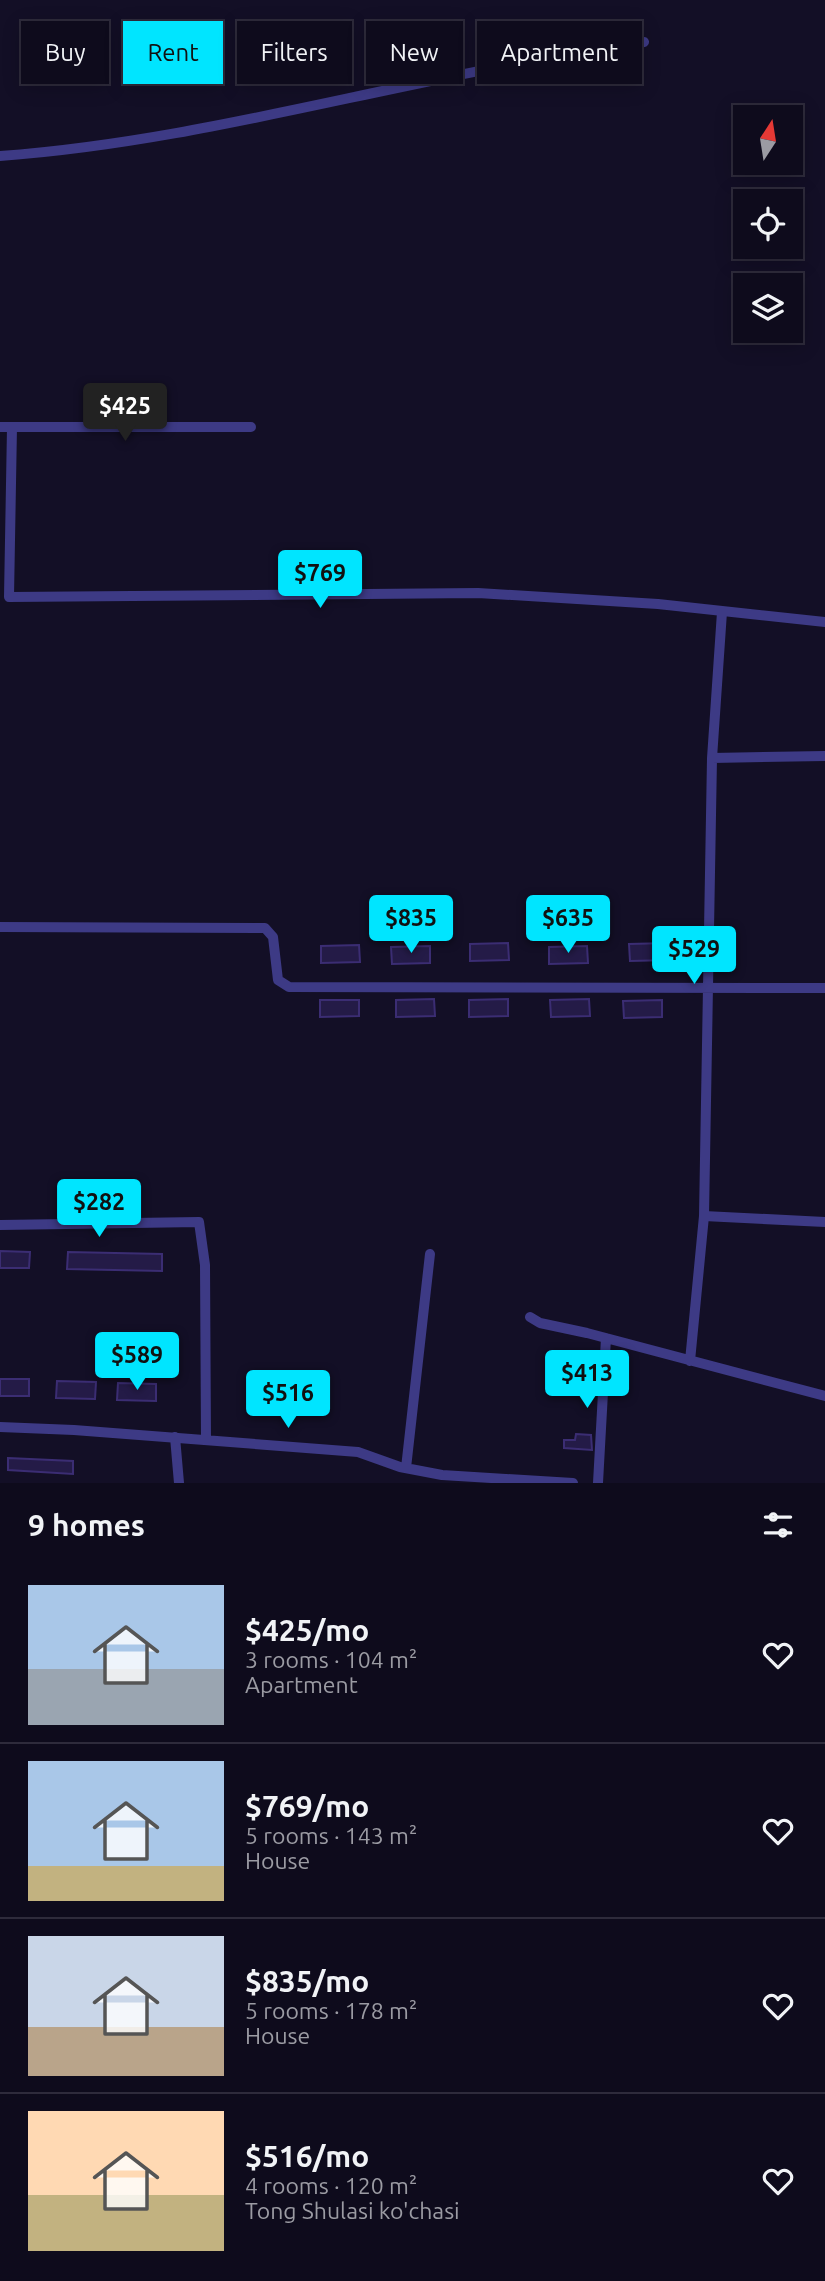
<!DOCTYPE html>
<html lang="en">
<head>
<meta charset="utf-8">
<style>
	:root { --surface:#0e0b1c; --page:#1c1929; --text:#f1f3f6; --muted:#9b9ba3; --line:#2e2b3b; --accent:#00e5ff }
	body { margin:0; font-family:Ubuntu,sans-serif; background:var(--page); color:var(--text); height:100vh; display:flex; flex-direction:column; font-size:26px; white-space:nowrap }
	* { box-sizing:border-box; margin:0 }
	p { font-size:23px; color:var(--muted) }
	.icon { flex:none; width:38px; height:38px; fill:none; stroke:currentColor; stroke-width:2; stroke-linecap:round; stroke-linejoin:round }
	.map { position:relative; height:1483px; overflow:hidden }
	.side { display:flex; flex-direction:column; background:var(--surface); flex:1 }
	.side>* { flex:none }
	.guide { position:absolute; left:21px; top:21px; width:784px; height:63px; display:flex; gap:14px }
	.needle { width:46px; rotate:12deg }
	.buttons { position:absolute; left:733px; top:105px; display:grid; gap:14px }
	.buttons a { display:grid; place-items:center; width:70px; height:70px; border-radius:0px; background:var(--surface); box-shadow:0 4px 18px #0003,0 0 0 2px var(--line); font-size:35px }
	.price { position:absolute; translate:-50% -60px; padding:0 16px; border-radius:7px; background:var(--accent); color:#111; font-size:23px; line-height:46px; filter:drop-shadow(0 2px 4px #0008) }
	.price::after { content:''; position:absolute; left:50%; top:42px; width:21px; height:16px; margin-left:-10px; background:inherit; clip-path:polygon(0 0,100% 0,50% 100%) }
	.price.selected { background:#222; color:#fff }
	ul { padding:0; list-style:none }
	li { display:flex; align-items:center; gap:21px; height:175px; padding:0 28px }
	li+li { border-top:2px solid var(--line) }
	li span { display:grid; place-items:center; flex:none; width:196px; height:140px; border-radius:0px; color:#555 }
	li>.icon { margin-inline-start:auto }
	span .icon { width:84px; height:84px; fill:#fffc; stroke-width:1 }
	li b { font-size:30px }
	h2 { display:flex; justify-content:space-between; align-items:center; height:84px; padding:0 28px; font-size:30px }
	.chip { padding:0 24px; border-radius:0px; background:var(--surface); box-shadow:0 4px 18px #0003,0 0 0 2px var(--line); font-size:24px; line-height:63px }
	.chip.selected { background:var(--accent); color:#111 }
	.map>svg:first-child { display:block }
	.building { fill:#241b47; stroke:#3b2d73; stroke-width:2 }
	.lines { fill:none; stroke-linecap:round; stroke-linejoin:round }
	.minor { stroke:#3d3a85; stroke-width:10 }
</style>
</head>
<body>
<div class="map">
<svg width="825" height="1483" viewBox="0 0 825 1483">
	<rect width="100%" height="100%" fill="#130f26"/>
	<path class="building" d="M508,943L509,960L470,961V944Z
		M668,943L669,960L630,961L629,944Z
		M359,945L360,962L321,963V946Z
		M430,946V963L392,964L391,947Z
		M587,946L588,963L549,964V947Z
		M434,999L435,1016L396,1017V1000Z
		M508,999V1016L469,1017V1000Z
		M589,999L590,1016L551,1017L550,1000Z
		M320,1000H359V1016L320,1017Z
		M662,1000V1017L624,1018L623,1001Z
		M0,1251L30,1252L29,1268H0Z
		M68,1252L162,1254V1271L67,1269Z
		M0,1379H29V1396H0Z
		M57,1381L96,1382L95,1399L56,1398Z
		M118,1383L156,1384V1401L117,1400Z
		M576,1434L591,1435L592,1450L564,1448V1440H575Z
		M8,1458L73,1461V1474L8,1470Z"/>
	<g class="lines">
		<path class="minor" d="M0,156C153,145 301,107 450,77C514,63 580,54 644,42
			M0,427H251
			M12,427L9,597L478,593L658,604L825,622
			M712,758L825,756
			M0,927L265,928L273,937L278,980L289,987L825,988
			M704,1216L825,1222
			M0,1225L199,1222L205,1265L206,1440
			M530,1317L540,1323L587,1333L825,1396
			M690,1361L704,1216L712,758L722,612
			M0,1427L74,1430L358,1452L400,1467L442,1475L573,1483
			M175,1437L179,1483
			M406,1468L430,1254
			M598,1483L606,1338"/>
	</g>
</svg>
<div class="buttons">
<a><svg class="needle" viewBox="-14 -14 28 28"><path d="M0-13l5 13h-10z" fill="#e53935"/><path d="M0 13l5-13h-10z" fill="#9b9ba3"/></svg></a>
<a><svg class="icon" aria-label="locate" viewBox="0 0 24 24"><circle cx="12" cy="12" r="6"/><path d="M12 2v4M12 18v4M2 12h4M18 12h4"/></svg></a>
<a><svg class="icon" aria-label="layers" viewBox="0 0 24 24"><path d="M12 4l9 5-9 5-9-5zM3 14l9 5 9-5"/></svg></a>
</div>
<b class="price selected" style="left:125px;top:443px">$425</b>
<b class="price" style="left:320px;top:610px">$769</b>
<b class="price" style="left:411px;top:955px">$835</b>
<b class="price" style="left:568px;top:955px">$635</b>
<b class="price" style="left:694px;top:986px">$529</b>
<b class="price" style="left:99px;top:1239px">$282</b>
<b class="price" style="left:137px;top:1392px">$589</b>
<b class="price" style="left:587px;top:1410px">$413</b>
<b class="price" style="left:288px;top:1430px">$516</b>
<div class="guide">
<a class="chip">Buy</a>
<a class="chip selected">Rent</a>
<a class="chip">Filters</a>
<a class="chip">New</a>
<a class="chip">Apartment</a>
</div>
</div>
<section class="side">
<h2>9 homes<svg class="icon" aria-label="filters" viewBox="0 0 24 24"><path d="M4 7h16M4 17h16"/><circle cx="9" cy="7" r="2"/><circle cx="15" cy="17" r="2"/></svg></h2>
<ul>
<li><span style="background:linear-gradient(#a9c7e8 60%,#9aa5b1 0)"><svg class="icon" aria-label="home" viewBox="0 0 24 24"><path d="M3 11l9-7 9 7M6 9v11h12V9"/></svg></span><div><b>$425/mo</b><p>3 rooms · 104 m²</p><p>Apartment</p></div><svg class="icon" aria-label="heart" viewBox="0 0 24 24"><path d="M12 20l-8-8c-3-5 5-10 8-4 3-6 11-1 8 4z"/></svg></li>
<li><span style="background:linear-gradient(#a9c7e8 75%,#c2b280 0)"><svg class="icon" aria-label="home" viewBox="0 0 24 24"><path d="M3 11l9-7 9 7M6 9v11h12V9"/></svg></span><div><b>$769/mo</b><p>5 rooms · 143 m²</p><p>House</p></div><svg class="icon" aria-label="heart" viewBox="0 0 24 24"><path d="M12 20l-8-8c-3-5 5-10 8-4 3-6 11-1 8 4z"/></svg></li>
<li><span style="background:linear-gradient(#c9d6e8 65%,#b9a48a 0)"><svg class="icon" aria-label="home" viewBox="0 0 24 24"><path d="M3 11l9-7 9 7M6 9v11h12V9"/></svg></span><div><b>$835/mo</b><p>5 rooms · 178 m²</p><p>House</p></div><svg class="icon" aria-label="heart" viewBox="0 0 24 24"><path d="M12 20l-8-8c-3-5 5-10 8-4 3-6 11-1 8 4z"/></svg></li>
<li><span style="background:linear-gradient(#ffd9b3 60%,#c2b280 0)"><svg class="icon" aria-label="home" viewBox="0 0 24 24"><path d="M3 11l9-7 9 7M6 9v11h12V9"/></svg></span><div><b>$516/mo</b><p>4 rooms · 120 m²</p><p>Tong Shulasi ko'chasi</p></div><svg class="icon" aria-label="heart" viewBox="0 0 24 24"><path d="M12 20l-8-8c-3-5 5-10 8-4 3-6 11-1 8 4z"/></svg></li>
</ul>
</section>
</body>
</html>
